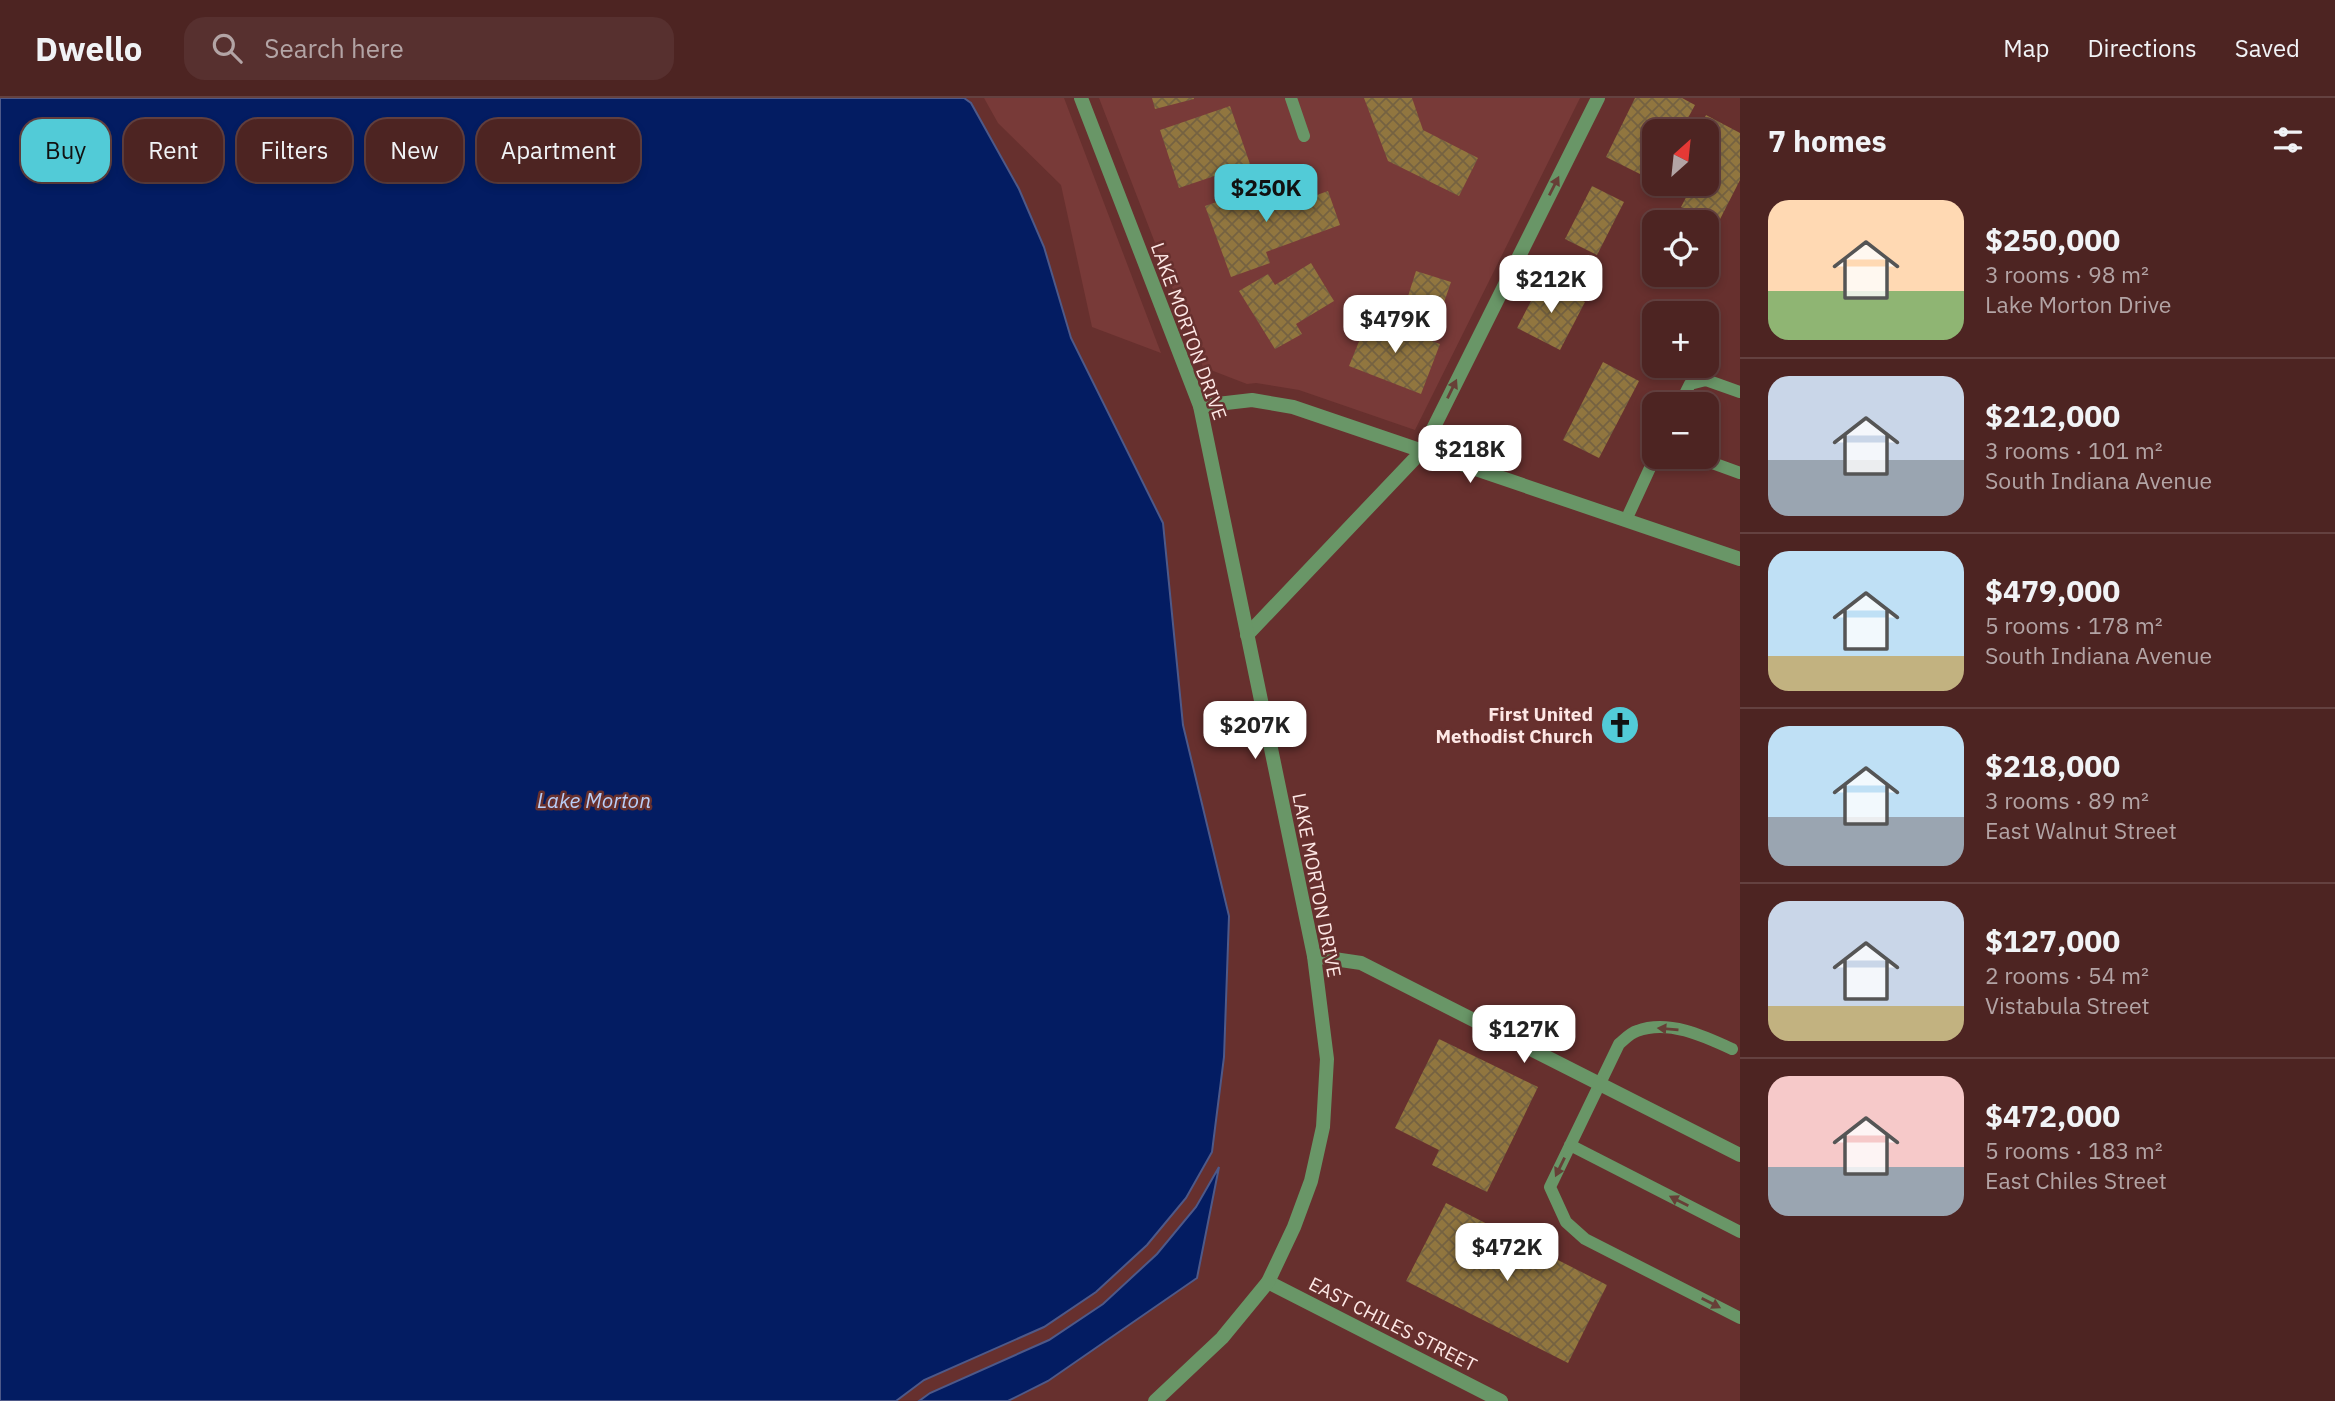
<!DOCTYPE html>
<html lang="en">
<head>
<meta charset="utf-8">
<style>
	:root { --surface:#4d2422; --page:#57302f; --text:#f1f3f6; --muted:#b3a4a5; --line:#644140; --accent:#52cbd7 }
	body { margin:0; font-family:"IBM Plex Sans",sans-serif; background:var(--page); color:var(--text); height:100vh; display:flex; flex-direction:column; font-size:26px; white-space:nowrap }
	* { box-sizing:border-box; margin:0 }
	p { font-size:23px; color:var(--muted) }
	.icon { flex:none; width:38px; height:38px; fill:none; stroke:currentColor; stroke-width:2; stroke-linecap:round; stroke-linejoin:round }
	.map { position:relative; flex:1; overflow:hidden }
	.side { display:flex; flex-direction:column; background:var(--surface); width:595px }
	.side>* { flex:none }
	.hud { position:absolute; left:21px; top:21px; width:665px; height:63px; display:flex; gap:14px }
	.needle { width:46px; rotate:27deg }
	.controls { position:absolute; left:1642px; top:21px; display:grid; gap:14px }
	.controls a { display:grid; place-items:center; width:77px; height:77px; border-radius:14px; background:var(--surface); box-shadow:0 4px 10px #0003,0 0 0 2px var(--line); font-size:35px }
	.price { position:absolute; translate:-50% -60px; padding:0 16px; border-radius:14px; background:#fff; color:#222; font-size:23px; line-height:46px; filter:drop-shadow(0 2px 4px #0008) }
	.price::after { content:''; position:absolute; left:50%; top:42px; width:21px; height:16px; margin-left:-10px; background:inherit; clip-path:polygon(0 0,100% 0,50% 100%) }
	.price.selected { background:var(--accent); color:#111 }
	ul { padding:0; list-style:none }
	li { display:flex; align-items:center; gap:21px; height:175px; padding:0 28px }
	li+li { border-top:2px solid var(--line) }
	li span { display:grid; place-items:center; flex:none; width:196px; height:140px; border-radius:21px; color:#555 }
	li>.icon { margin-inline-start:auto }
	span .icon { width:84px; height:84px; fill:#fffc; stroke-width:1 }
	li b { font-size:30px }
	h2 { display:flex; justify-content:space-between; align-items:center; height:84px; padding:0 28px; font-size:30px }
	.pill { padding:0 24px; border-radius:21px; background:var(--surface); box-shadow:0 4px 10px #0003,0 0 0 2px var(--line); font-size:24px; line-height:63px }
	.pill.selected { background:var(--accent); color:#111 }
	header { display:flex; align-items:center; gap:42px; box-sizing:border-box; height:98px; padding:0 35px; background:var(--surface); border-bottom:2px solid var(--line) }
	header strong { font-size:33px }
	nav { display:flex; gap:38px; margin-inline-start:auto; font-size:24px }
	.search { width:490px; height:63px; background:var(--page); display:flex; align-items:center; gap:18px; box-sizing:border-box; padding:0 24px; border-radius:21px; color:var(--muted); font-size:26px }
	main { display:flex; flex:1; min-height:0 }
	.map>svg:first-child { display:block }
	.built { fill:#783a38 }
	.water { fill:#031c62; stroke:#4e5989; stroke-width:2 }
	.building { fill:url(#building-cross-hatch) }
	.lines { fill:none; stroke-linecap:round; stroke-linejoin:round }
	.service { stroke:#699667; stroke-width:12 }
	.minor { stroke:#699667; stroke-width:14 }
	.tertiary { stroke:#699667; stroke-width:14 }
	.oneway { fill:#673f37 }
	.labels { text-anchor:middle; stroke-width:5; stroke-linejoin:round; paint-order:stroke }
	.street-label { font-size:19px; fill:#fde7e5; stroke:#67302e }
	.poi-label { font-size:19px; font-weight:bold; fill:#fde7e5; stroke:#67302e; text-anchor:end }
	.water-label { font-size:21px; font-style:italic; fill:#b9cef8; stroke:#67302e }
</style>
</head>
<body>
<header>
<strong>Dwello</strong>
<div class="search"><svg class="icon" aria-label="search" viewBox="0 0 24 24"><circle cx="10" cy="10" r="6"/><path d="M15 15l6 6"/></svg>Search here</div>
<nav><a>Map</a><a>Directions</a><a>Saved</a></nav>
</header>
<main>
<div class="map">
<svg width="1740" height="1303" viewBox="0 0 1740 1303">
	<defs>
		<pattern id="building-cross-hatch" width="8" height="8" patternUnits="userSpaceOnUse" patternTransform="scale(1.75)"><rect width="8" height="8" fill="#91763f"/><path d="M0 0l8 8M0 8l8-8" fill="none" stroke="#756241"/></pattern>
	</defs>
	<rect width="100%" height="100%" fill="#67302e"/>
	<path class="built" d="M984,0H1064L1161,255L1092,229L1061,87L998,25Z
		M1099,0H1580L1415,332L1299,292L1256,285L1247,286L1203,269Z"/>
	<path class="water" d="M0,0H964L971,5L1019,91L1044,149L1071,240L1163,425L1183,627L1229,818L1224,959L1212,1054L1186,1100L1147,1147L1096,1194L1044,1229L924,1282L896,1303H0Z
		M1219,1069L1197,1180L1048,1283L1008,1303H919L930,1295L1049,1242L1103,1206L1157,1156L1196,1109Z"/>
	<path class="building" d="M1152,0H1194V1L1155,11Z
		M1364,0H1412L1423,32L1478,60L1459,98L1388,63Z
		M1635,0H1682L1695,7L1681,33H1654V83L1606,59Z
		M1230,8L1250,66L1179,90L1160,32Z
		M1706,17L1740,35V82L1717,127L1681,109L1693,86H1706V33H1698Z
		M1277,83L1286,108L1328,93L1340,127L1266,154L1270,165L1231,179L1205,108Z
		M1592,88L1624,104L1597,157L1565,141Z
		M1311,165L1334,203L1296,226L1302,236L1275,251L1239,193L1268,176L1275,187Z
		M1416,173L1451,184L1437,225L1403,214Z
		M1542,182L1585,204L1560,252L1517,230Z
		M1369,219L1440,246L1421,296L1349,268Z
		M1603,264L1639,283L1599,360L1563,342Z
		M1439,941L1538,989L1487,1094L1432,1067L1439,1052L1395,1030Z
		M1446,1105L1607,1187L1568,1265L1406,1183Z"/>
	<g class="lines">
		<path class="service" d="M1291,0L1304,38
			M1680,306L1690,286L1706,282L1740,294
			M1696,359L1740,375
			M1626,422L1655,359
			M1732,951C1704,938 1668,921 1637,933C1630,935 1624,942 1619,946L1550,1089L1566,1124L1585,1141L1740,1220
			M1570,1047L1740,1134"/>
		<path class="minor" d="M1200,308L1252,302L1293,309L1740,461
			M1247,537L1422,353L1598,0
			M1314,858L1361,865L1740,1057
			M1268,1184L1501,1303"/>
		<path class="tertiary" d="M1081,0L1200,308L1314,858L1327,961L1323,1029L1311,1083L1294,1129L1268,1184L1222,1240L1155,1303"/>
	</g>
	<defs><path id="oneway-solid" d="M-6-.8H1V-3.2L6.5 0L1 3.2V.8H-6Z" transform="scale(1.75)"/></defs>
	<g class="oneway">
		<use href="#oneway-solid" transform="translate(1554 88) rotate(-63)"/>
		<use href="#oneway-solid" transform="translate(1452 291) rotate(-64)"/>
		<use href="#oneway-solid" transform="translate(1668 931) rotate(-175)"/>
		<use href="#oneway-solid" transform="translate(1560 1069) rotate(116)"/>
		<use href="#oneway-solid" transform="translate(1679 1103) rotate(-153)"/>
		<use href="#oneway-solid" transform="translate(1711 1205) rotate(27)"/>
	</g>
	<defs>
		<symbol id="church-disc" viewBox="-11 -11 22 22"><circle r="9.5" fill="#52cbd7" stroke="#67302e"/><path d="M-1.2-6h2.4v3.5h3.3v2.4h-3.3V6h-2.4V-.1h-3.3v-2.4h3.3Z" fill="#111"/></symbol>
	</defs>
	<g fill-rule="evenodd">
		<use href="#church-disc" x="1598" y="605" width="44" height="44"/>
	</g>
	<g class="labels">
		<g class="street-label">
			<text transform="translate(1189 233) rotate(70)" y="7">LAKE MORTON DRIVE</text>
			<text transform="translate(1317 787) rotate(79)" y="7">LAKE MORTON DRIVE</text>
			<text transform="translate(1393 1226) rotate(27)" y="7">EAST CHILES STREET</text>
		</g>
		<g class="poi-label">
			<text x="1593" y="623">First United<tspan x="1593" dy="22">Methodist Church</tspan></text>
		</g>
		<g class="water-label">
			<text x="594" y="710">Lake Morton</text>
		</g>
	</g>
</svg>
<div class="controls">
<a><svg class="needle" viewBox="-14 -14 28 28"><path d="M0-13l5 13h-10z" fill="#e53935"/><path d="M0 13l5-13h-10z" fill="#b3a4a5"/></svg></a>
<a><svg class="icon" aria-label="locate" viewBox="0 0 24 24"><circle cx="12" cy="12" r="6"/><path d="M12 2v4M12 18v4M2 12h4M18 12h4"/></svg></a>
<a>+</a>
<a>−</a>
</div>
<b class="price selected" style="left:1266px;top:126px">$250K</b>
<b class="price" style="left:1551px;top:217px">$212K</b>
<b class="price" style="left:1395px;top:257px">$479K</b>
<b class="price" style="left:1470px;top:387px">$218K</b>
<b class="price" style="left:1255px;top:663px">$207K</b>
<b class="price" style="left:1524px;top:967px">$127K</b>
<b class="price" style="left:1507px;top:1185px">$472K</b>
<div class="hud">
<a class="pill selected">Buy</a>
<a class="pill">Rent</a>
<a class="pill">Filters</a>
<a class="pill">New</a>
<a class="pill">Apartment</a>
</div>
</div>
<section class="side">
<h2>7 homes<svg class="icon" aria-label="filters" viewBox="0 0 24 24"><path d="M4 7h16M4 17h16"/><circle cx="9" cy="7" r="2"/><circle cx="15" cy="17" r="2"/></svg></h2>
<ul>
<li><span style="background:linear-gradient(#ffd9b3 65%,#8fb573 0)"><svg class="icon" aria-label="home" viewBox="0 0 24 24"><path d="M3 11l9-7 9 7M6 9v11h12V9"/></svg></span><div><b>$250,000</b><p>3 rooms · 98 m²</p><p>Lake Morton Drive</p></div></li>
<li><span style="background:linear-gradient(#c9d6e8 60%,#9aa5b1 0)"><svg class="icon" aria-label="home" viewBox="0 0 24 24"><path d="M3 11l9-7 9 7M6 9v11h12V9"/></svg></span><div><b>$212,000</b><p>3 rooms · 101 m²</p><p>South Indiana Avenue</p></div></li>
<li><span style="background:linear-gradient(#bfe0f5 75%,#c2b280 0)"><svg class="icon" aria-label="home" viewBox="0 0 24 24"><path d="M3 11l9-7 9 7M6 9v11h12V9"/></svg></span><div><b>$479,000</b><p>5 rooms · 178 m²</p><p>South Indiana Avenue</p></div></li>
<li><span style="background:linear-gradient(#bfe0f5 65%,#9aa5b1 0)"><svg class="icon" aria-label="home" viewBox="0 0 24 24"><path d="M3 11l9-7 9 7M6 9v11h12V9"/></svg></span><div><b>$218,000</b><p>3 rooms · 89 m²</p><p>East Walnut Street</p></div></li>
<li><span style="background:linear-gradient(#c9d6e8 75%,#c2b280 0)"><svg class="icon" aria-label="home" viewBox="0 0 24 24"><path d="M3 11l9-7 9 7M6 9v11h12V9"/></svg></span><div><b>$127,000</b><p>2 rooms · 54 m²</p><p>Vistabula Street</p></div></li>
<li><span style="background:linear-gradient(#f6c9c9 65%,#9aa5b1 0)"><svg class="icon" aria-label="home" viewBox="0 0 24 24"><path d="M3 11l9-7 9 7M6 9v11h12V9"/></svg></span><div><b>$472,000</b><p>5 rooms · 183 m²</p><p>East Chiles Street</p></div></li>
</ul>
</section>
</main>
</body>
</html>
